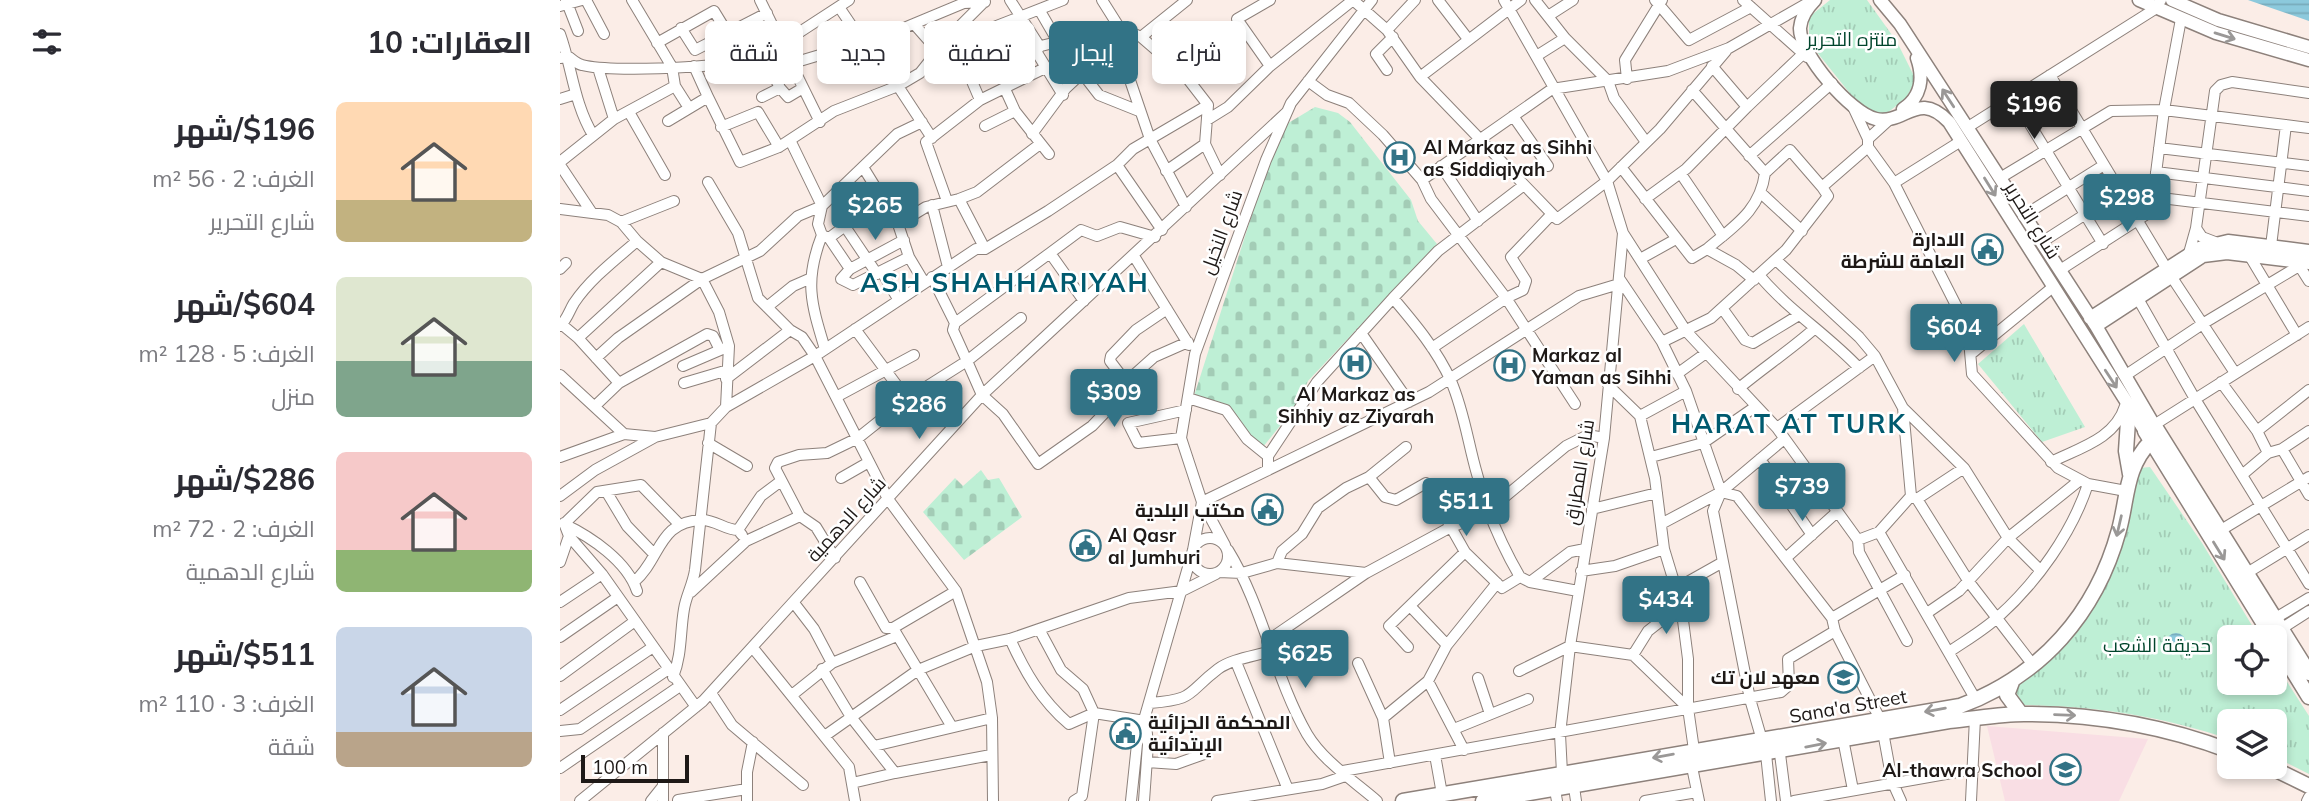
<!DOCTYPE html>
<html lang="ar">
<head>
<meta charset="utf-8">
<style>
	:root { --surface:#fff; --page:#f7f7f7; --text:#2b2b33; --muted:#7c7c81; --accent:#327386 }
	body { margin:0; font-family:Mulish,Cairo,sans-serif; background:var(--page); color:var(--text); direction:rtl; height:100vh; display:flex; flex-direction:column; font-size:26px; white-space:nowrap }
	* { box-sizing:border-box; margin:0 }
	p { font-size:23px; color:var(--muted) }
	.icon { flex:none; width:38px; height:38px; fill:none; stroke:currentColor; stroke-width:2; stroke-linecap:round; stroke-linejoin:round }
	.map { position:relative; flex:1; overflow:hidden; direction:ltr }
	.panel { display:flex; flex-direction:column; background:var(--surface); width:560px }
	.panel>* { flex:none }
	.guide { position:absolute; left:21px; top:21px; width:665px; height:63px; direction:rtl; display:flex; gap:14px }
	.fabs { position:absolute; left:1657px; top:625px; display:grid; gap:14px }
	.fabs a { display:grid; place-items:center; width:70px; height:70px; border-radius:10px; background:var(--surface); box-shadow:0 4px 10px #0003; font-size:35px }
	.scale { position:absolute; left:21px; bottom:18px; width:108px; box-sizing:border-box; padding-left:7px; border:4px solid #1e1917; border-top:0; font-size:19px; line-height:24px; white-space:nowrap; color:#1e1917; -webkit-text-stroke:5px #fff; paint-order:stroke }
	.price { position:absolute; translate:-50% -60px; padding:0 16px; border-radius:7px; background:var(--accent); color:#fff; font-size:23px; line-height:46px; filter:drop-shadow(0 2px 4px #0008) }
	.price::after { content:''; position:absolute; left:50%; top:42px; width:21px; height:16px; margin-left:-10px; background:inherit; clip-path:polygon(0 0,100% 0,50% 100%) }
	.price.selected { background:#222; color:#fff }
	ul { padding:0; list-style:none }
	li { display:flex; align-items:center; gap:21px; height:175px; padding:0 28px }
	li span { display:grid; place-items:center; flex:none; width:196px; height:140px; border-radius:10px; color:#555 }
	li>.icon { margin-inline-start:auto }
	span .icon { width:84px; height:84px; fill:#fffc; stroke-width:1 }
	li b { font-size:30px }
	h2 { display:flex; justify-content:space-between; align-items:center; height:84px; padding:0 28px; font-size:30px }
	.tag { padding:0 24px; border-radius:10px; background:var(--surface); box-shadow:0 4px 10px #0003; font-size:24px; line-height:63px }
	.tag.selected { background:var(--accent); color:#fff }
	main { display:flex; flex:1; min-height:0 }
	.map>svg:first-child { display:block }
	.education { fill:#f9dee4 }
	.grass { fill:url(#grass-tufts) }
	.cemetery { fill:url(#cemetery-stones) }
	.water { fill:url(#water-rules) }
	.lines { fill:none; stroke-linecap:round; stroke-linejoin:round }
	.minor-casing { stroke:#8d817b; stroke-width:12 }
	.major-casing { stroke:#8d817b; stroke-width:15 }
	.highway-casing { stroke:#8d817b; stroke-width:17 }
	.minor { stroke:#fff; stroke-width:10 }
	.major { stroke:#fff; stroke-width:12 }
	.highway { stroke:#fff; stroke-width:14 }
	.oneway { stroke:#9a9897 }
	.labels { text-anchor:middle; stroke-width:5; stroke-linejoin:round; paint-order:stroke }
	.park-label { font-size:19px; fill:#00452c; stroke:#fff }
	.poi-label { font-size:19px; font-weight:bold; fill:#1e1917; stroke:#fff; text-anchor:start }
	.street-label { font-size:19px; fill:#1e1917; stroke:#fff }
	.district-label { font-size:26px; font-weight:bold; letter-spacing:2px; fill:#005a6f; stroke:#fff }
</style>
</head>
<body>
<main>
<div class="map">
<svg width="1749" height="801" viewBox="0 0 1749 801">
	<defs>
		<pattern id="grass-tufts" width="24" height="20" patternUnits="userSpaceOnUse" patternTransform="scale(1.75)"><rect width="24" height="20" fill="#beefd5"/><path d="M3 7l-1-3M5 7V3M7 7l1-3M15 17l-1-3M17 17v-4M19 17l1-3" fill="none" stroke="#a3ccb6"/></pattern>
		<pattern id="cemetery-stones" width="16" height="16" patternUnits="userSpaceOnUse" patternTransform="scale(1.75)"><rect width="16" height="16" fill="#beefd5"/><path d="M2 7V4a2 2 0 0 1 4 0v3zM10 15v-3a2 2 0 0 1 4 0v3z" fill="#a3ccb6"/></pattern>
		<pattern id="water-rules" width="6" height="5" patternUnits="userSpaceOnUse" patternTransform="scale(1.75)"><rect width="6" height="5" fill="#8cc9dc"/><path d="M0 2.5h6" fill="none" stroke="#78acbc"/></pattern>
	</defs>
	<rect width="100%" height="100%" fill="#fbede7"/>
	<path class="education" d="M1427,726L1588,739L1559,801H1445Z"/>
	<path class="grass" d="M1270,0H1307L1337,42L1356,80L1346,98L1326,114L1309,112L1296,101L1256,51L1249,37V17Z
		M1464,324L1525,427L1482,442L1418,364Z
		M1590,467L1642,543L1699,637H1670V682H1715V663L1749,716V774L1715,757V721H1670L1669,739C1602,716 1535,706 1464,705L1455,691L1457,686C1510,649 1547,599 1564,535C1570,513 1567,486 1580,468Z"/>
	<path class="cemetery" d="M755,107L778,113L790,122L851,200L858,221L877,244L748,381L736,406L703,447H692L667,411L634,396L710,158L725,125Z
		M421,470L428,480L439,478L462,517L404,560L363,512L395,478L403,486Z"/>
	<path class="water" d="M1688,0H1749V21Z
		M1606 643a10 10 0 1 1 20 0a10 10 0 1 1-20 0Z"/>
	<g class="lines">
		<defs>
			<path id="minor" d="M6,0L18,31
				M26,0L44,34
				M72,0L112,67L115,86L129,108
				M200,0L260,122
				M450,0L480,47
				M542,0L559,27L581,37L627,0
				M793,0L827,30L860,77L997,219L1047,181L1100,129L1166,51
				M878,0L908,39
				M944,0L1047,181L1063,233L1044,438L1010,646L1000,734L1002,773
				M975,0L1005,38L1048,81L1054,98L1086,142
				M1095,0L1129,40L1191,7
				M1183,0L1247,57
				M0,6L22,0
				M279,7L304,44
				M480,11L498,42L539,95L579,111
				M988,16L1013,0
				M405,23L416,34L503,0
				M354,24L377,50
				M559,27L556,39L590,139L626,207
				M121,28L135,50L207,13
				M827,30L855,0
				M0,34C12,67 14,104 33,135
				M581,37L624,74L648,105L645,144L660,175
				M387,39L405,65L493,43L557,34
				M309,42L372,138
				M97,43L154,11L184,60
				M223,43L289,0
				M474,48L503,95
				M978,55L1005,38
				M0,58L9,57C13,60 17,64 22,65C56,74 196,66 227,52
				M205,58L220,88
				M233,63L327,35L404,3L425,2
				M405,65L420,100
				M134,66L148,97
				M710,66L677,19L710,0
				M1152,66L1187,107L1246,51
				M38,68L54,119
				M827,70L816,54L833,37
				M624,74L649,48
				M1490,75L1611,276L1675,373
				M860,77L961,0
				M1067,79L1065,60L1102,0
				M748,81L767,95L789,103L823,135L862,180L992,89L1108,71L1169,48L1253,0
				M445,89L455,111L489,154
				M1132,90L1205,173
				M202,97L220,88L228,97L243,88
				M1454,98L1543,244
				M0,99L16,94
				M1293,107L1308,139L1331,118
				M69,112L105,175
				M953,116L988,166
				M647,120L668,107L710,66L793,0
				M108,121L148,97L180,162L219,147L274,111L338,86L360,73L387,39L424,2
				M425,126L455,111
				M161,127L198,112L219,147
				M1408,127L1595,9L1601,0
				M472,134L506,88L522,73
				M1308,147L1334,183L1408,329L1412,374L1498,468L1528,484L1566,491
				M1599,148L1749,166
				M1189,156L1272,83
				M0,162L54,119L115,86
				M0,165L32,213
				M557,165L602,230
				M881,166L918,221
				M303,167L338,224L349,257L364,282
				M1061,167L1132,258L1147,249L1176,265L1194,280
				M606,171L645,144
				M1596,172L1749,191
				M1121,174L1163,236
				M1440,178L1551,111L1604,110L1749,128
				M862,180L871,199L946,298L1015,404
				M148,182L178,233L198,298L230,330
				M1334,183L1401,141
				M1202,194L1242,231
				M1593,197L1749,216
				M399,199L417,192L480,144
				M1085,199L1126,169L1187,107
				M387,201L366,142L420,100L485,68
				M372,205L388,267
				M0,209L48,215L61,222L77,241L101,262L142,279L159,312L169,346L166,407
				M1463,216L1544,165
				M61,222L114,201
				M338,224L366,207L399,199L425,249
				M286,228L317,274
				M1636,228L1655,91L1661,85L1672,82L1749,93
				M1063,233L1126,331L1217,428L1298,540L1319,532L1416,700
				M262,235C244,281 251,303 265,349
				M269,238L324,197
				M344,240L290,269L281,279L293,285L349,257
				M1482,242L1560,192
				M1711,246L1726,125
				M1147,249C1174,226 1200,211 1205,173L1230,150L1262,187
				M490,253L521,230L537,236L560,227L595,237
				M1629,253L1636,228L1642,237L1655,242
				M1689,255L1737,335
				M574,256L629,345
				M1080,259L1116,239
				M1216,260L1299,337L1315,356L1343,408L1404,468L1448,538L1480,570
				M1737,262L1749,281
				M0,269L6,263
				M290,269L269,238L262,235L258,224L262,206L337,134L362,122
				M1500,270L1587,214L1593,197L1604,110L1621,19
				M322,272L338,299
				M1199,275C1229,311 1267,334 1299,368
				M372,277L395,323L490,253L524,301
				M1059,278L1102,342L1126,391L1161,492L1153,511L1190,699L1206,754L1211,801
				M1577,297L1635,399L1749,584
				M833,298C855,324 877,350 891,381C904,411 908,443 917,474C926,509 942,546 960,577
				M207,307L233,286L249,279
				M1162,308L1185,340L1193,343L1239,315
				M0,323L18,338L59,383
				M395,323L393,330L407,361L461,318
				M0,326C8,318 9,311 14,303C30,279 55,260 77,241
				M295,329L347,399
				M801,333L849,402
				M18,338L101,262
				M1102,342L1151,318L1226,250L1268,196L1262,187L1308,147V139
				M872,348L946,298L963,290L966,281L951,257L991,215
				M1411,354L1493,287
				M36,358L58,338L142,279L200,251L238,216L262,206L230,140
				M123,366L165,348
				M1117,374L1146,353
				M0,375L64,434
				M1566,375L1644,323L1739,266
				M166,379L230,330L242,337L255,356L328,499L396,591L427,682L432,718L433,801
				M566,382L550,361L551,356L576,330L607,309
				M1661,382L1697,431L1708,453
				M124,383L168,370
				M1048,385L1080,416L1095,478L1104,549L1121,605L1128,659V708L1134,750
				M1178,389C1203,368 1229,351 1254,329
				M276,397L354,355
				M628,398L666,410L687,439L708,456
				M35,406L59,383L147,334L153,336L160,350
				M1343,408L1351,496L1357,499L1409,582L1473,665
				M1080,416L1126,391
				M1594,425L1749,327
				M1217,428L1315,356
				M1697,431L1749,390
				M621,438L578,443L568,423L626,410
				M148,443L187,466
				M1722,449L1749,495
				M0,457L64,434L95,437L151,423L166,407L255,356L416,249H425L488,211L557,165L573,149L648,105
				M1091,457L1143,443L1195,407
				M1200,459L1252,535
				M1491,462C1519,448 1555,439 1565,406
				M708,470V456L757,382L833,298L878,251L964,185
				M1682,475L1708,453L1722,449L1749,431
				M809,477L825,497L836,500L866,483L905,552L942,588L960,577L970,582L1010,552L1025,549
				M281,478L309,462
				M46,491L67,526L94,554
				M1161,492L1177,496L1272,618L1275,631L1320,719
				M0,496L35,470L95,437
				M1357,499L1404,468
				M642,502L869,392L1019,296L1059,284
				M1032,509L1097,493
				M4,523L9,536L42,574L136,707
				M1101,524L1161,492L1224,439
				M1661,530L1749,477
				M1319,532L1351,496
				M182,535L178,530L201,496L221,481
				M632 556a18 18 0 1 1 36 0a18 18 0 1 1-36 0Z
				M1298,540L1299,552L1347,641
				M665,545L642,502L621,438L635,354L706,160L731,103L812,0
				M668,550C703,607 714,676 747,734C763,761 794,781 817,801
				M1227,557L1277,512
				M275,558L256,527L240,516L215,468L218,462L239,455L267,453L298,438L347,399L407,361L422,395L443,414L478,464L532,426L554,403L566,382L594,357L628,342
				M0,562L9,536
				M717,563L722,551L742,534L758,508L786,488L809,477L846,447
				M1021,571L1055,566L1104,549
				M659,572L682,573L717,563L806,573
				M1687,573L1749,535
				M74,582C101,559 98,521 142,520C156,520 165,530 178,530
				M300,582L326,628H333
				M970,582L1018,591
				M1115,589L1163,562
				M77,591C67,561 31,537 4,524L37,492L81,485L120,525
				M131,592L186,541L240,516
				M0,602L42,574
				M234,603L254,629L272,663
				M850,606L887,645
				M1367,613L1399,591L1448,538L1520,480
				M1272,618L1345,575
				M1714,619L1749,598
				M479,629L501,670L523,689L534,713L522,796L514,801
				M1721,629L1749,611
				M0,637L58,597
				M450,639C465,672 481,700 509,724L534,713L585,721
				M707,641L806,573L889,528L924,514L1006,446L1028,435L1044,438
				M848,647L829,626L905,552
				M193,648L289,767L295,801
				M1389,652C1405,641 1424,630 1438,617C1477,582 1512,533 1528,484
				M1073,655L1088,631L1121,605
				M676,662L727,787
				M798,663L823,718L830,763
				M262,669L291,717L335,773L431,755
				M959,671L1010,646L1073,655L1128,708
				M0,676L75,621
				M113,677C122,655 120,632 124,609C126,596 133,584 135,570L151,423
				M918,678L930,714
				M868,681L904,750
				M151,693L172,725L243,785
				M232,695L272,663L337,636
				M590,703C637,699 625,694 658,669C671,659 695,656 711,651
				M0,710L93,647
				M823,718L868,681L887,645L937,583
				M392,727L333,628L396,591
				M894,729L968,699
				M0,731L20,729L107,670
				M1323,732L1332,781L1341,801
				M103,733V801
				M266,735L358,670L416,646L450,639L569,598L622,591L656,574
				M1283,739L1293,790
				M314,746L432,718
				M1219,746L1226,801
				M875,755L882,794
				M587,762L616,764L647,753
				M1132,767L1139,801
				M0,768L120,686
				M783,771L1221,692L1229,685L1228,659L1275,631
				M292,783L335,773
				M1014,787L1016,801
				M995,790L997,801
				M118,800L187,789
				M20,801L143,701L422,395L727,112
				M91,801L103,786
				M187,801V772L193,742
				M571,801L577,744L633,550L642,502
				M584,801L588,744L586,725
				M657,801L762,784L788,775
				M1085,801L1137,792
				M1234,801L1414,769
				M1411,801L1415,718
				M1747,801L1749,797"/>
			<path id="major" d="M1255,0C1247,8 1241,16 1240,28C1239,53 1291,114 1316,119C1345,125 1358,89 1389,122L1585,431
				M1320,0L1340,24L1536,326L1594,425
				M1579,0L1656,33L1749,60
				M1612,0L1658,20L1749,47
				M1343,109C1361,97 1364,78 1357,58
				M1530,318L1639,248L1668,241L1749,251
				M1536,326L1643,256L1667,253L1749,263"/>
			<path id="highway" d="M1569,406L1566,451L1570,474
				M1594,425L1749,673
				M1585,431L1712,637
				M1715,642L1749,697
				M1452,682L1447,695L1461,714
				M1708,766L1749,786
				M843,801C1028,768 1214,738 1400,706C1481,676 1536,614 1559,530C1568,497 1565,468 1591,441
				M923,801L1389,721C1414,719 1439,714 1464,714C1535,714 1604,726 1670,751"/>
		</defs>
		<use href="#minor" class="minor-casing"/>
		<use href="#major" class="major-casing"/>
		<use href="#highway" class="highway-casing"/>
		<use href="#minor" class="minor"/>
		<use href="#major" class="major"/>
		<use href="#highway" class="highway"/>
	</g>
	<defs><path id="oneway-shaft" d="M-6 0H5M1.5-3L5.5 0L1.5 3" fill="none" stroke-width="1.6" stroke-linecap="round" stroke-linejoin="round" transform="scale(1.75)"/></defs>
	<g class="oneway">
		<use href="#oneway-shaft" transform="translate(1665 36) rotate(17)"/>
		<use href="#oneway-shaft" transform="translate(1388 98) rotate(-123)"/>
		<use href="#oneway-shaft" transform="translate(1430 187) rotate(58)"/>
		<use href="#oneway-shaft" transform="translate(1551 379) rotate(57)"/>
		<use href="#oneway-shaft" transform="translate(1559 526) rotate(103)"/>
		<use href="#oneway-shaft" transform="translate(1659 551) rotate(58)"/>
		<use href="#oneway-shaft" transform="translate(1375 710) rotate(170)"/>
		<use href="#oneway-shaft" transform="translate(1505 715) rotate(2)"/>
		<use href="#oneway-shaft" transform="translate(1256 745) rotate(-11)"/>
		<use href="#oneway-shaft" transform="translate(1103 756) rotate(170)"/>
	</g>
	<defs>
		<symbol id="hospital-ring" viewBox="-11 -11 22 22"><circle r="9.5" fill="#fff" stroke="#327386" stroke-width="1.5"/><path d="M-5-5h3v3.5h4V-5h3V5h-3V1.5h-4V5h-3Z" fill="#327386"/></symbol>
		<symbol id="civic-ring" viewBox="-11 -11 22 22"><circle r="9.5" fill="#fff" stroke="#327386" stroke-width="1.5"/><path d="M-.6-6.5H3V-4.5H.6V-3L4-1V1h2V6H-6V1h2V-1L-.6-3ZM-1.2 2.5V6h2.4V2.5Z" fill="#327386"/></symbol>
		<symbol id="school-ring" viewBox="-11 -11 22 22"><circle r="9.5" fill="#fff" stroke="#327386" stroke-width="1.5"/><path d="M0-5L7-2L0 1L-7-2ZM-4 1L0 2.5L4 1V4Q0 6-4 4Z" fill="#327386"/></symbol>
	</defs>
	<g fill-rule="evenodd">
		<use href="#hospital-ring" x="822" y="140" width="35" height="35"/>
		<use href="#civic-ring" x="1410" y="232" width="35" height="35"/>
		<use href="#hospital-ring" x="778" y="346" width="35" height="35"/>
		<use href="#hospital-ring" x="932" y="348" width="35" height="35"/>
		<use href="#civic-ring" x="690" y="492" width="35" height="35"/>
		<use href="#civic-ring" x="508" y="528" width="35" height="35"/>
		<use href="#school-ring" x="1266" y="660" width="35" height="35"/>
		<use href="#civic-ring" x="548" y="716" width="35" height="35"/>
		<use href="#school-ring" x="1488" y="752" width="35" height="35"/>
	</g>
	<g class="labels">
		<g class="park-label">
			<text x="1292" y="46">منتزه التحرير</text>
			<text x="1597" y="652">حديقة الشعب</text>
		</g>
		<g class="poi-label">
			<text x="863" y="154">Al Markaz as Sihhi<tspan x="863" dy="22">as Siddiqiyah</tspan></text>
			<text x="1405" y="246" text-anchor="end">الادارة<tspan x="1405" dy="22">العامة للشرطة</tspan></text>
			<text x="972" y="362">Markaz al<tspan x="972" dy="22">Yaman as Sihhi</tspan></text>
			<text x="796" y="401" text-anchor="middle">Al Markaz as<tspan x="796" dy="22">Sihhiy az Ziyarah</tspan></text>
			<text x="685" y="517" text-anchor="end">مكتب البلدية</text>
			<text x="548" y="542">Al Qasr<tspan x="548" dy="22">al Jumhuri</tspan></text>
			<text x="1260" y="684" text-anchor="end">معهد لان تك</text>
			<text x="588" y="729">المحكمة الجزائية<tspan x="588" dy="22">الإبتدائية</tspan></text>
			<text x="1482" y="777" text-anchor="end">Al-thawra School</text>
		</g>
		<g class="street-label">
			<text transform="translate(1473 220) rotate(58)" y="7">شارع التحرير</text>
			<text transform="translate(661 232) rotate(-70)" y="7">شارع النخيل</text>
			<text transform="translate(1019 472) rotate(-81)" y="7">شارع المطراق</text>
			<text transform="translate(286 519) rotate(-48)" y="7">شارع الدهمية</text>
			<text transform="translate(1288 706) rotate(-10)" y="7">Sana'a Street</text>
		</g>
		<g class="district-label">
			<text x="445" y="292">ASH SHAHHARIYAH</text>
			<text x="1229" y="433">HARAT AT TURK</text>
		</g>
	</g>
</svg>
<div class="fabs">
<a><svg class="icon" aria-label="locate" viewBox="0 0 24 24"><circle cx="12" cy="12" r="6"/><path d="M12 2v4M12 18v4M2 12h4M18 12h4"/></svg></a>
<a><svg class="icon" aria-label="layers" viewBox="0 0 24 24"><path d="M12 4l9 5-9 5-9-5zM3 14l9 5 9-5"/></svg></a>
</div>
<div class="scale">100 m</div>
<b class="price selected" style="left:1474px;top:141px">$196</b>
<b class="price" style="left:1567px;top:234px">$298</b>
<b class="price" style="left:315px;top:242px">$265</b>
<b class="price" style="left:1394px;top:364px">$604</b>
<b class="price" style="left:554px;top:429px">$309</b>
<b class="price" style="left:359px;top:441px">$286</b>
<b class="price" style="left:1242px;top:523px">$739</b>
<b class="price" style="left:906px;top:538px">$511</b>
<b class="price" style="left:1106px;top:636px">$434</b>
<b class="price" style="left:745px;top:690px">$625</b>
<div class="guide">
<a class="tag">شراء</a>
<a class="tag selected">إيجار</a>
<a class="tag">تصفية</a>
<a class="tag">جديد</a>
<a class="tag">شقة</a>
</div>
</div>
<section class="panel">
<h2>العقارات: 10<svg class="icon" aria-label="filters" viewBox="0 0 24 24"><path d="M4 7h16M4 17h16"/><circle cx="9" cy="7" r="2"/><circle cx="15" cy="17" r="2"/></svg></h2>
<ul>
<li><span style="background:linear-gradient(#ffd9b3 70%,#c2b280 0)"><svg class="icon" aria-label="home" viewBox="0 0 24 24"><path d="M3 11l9-7 9 7M6 9v11h12V9"/></svg></span><div><b>$196/شهر</b><p>الغرف: 2 · 56 m²</p><p>شارع التحرير</p></div></li>
<li><span style="background:linear-gradient(#dfe7d0 60%,#7fa58c 0)"><svg class="icon" aria-label="home" viewBox="0 0 24 24"><path d="M3 11l9-7 9 7M6 9v11h12V9"/></svg></span><div><b>$604/شهر</b><p>الغرف: 5 · 128 m²</p><p>منزل</p></div></li>
<li><span style="background:linear-gradient(#f6c9c9 70%,#8fb573 0)"><svg class="icon" aria-label="home" viewBox="0 0 24 24"><path d="M3 11l9-7 9 7M6 9v11h12V9"/></svg></span><div><b>$286/شهر</b><p>الغرف: 2 · 72 m²</p><p>شارع الدهمية</p></div></li>
<li><span style="background:linear-gradient(#c9d6e8 75%,#b9a48a 0)"><svg class="icon" aria-label="home" viewBox="0 0 24 24"><path d="M3 11l9-7 9 7M6 9v11h12V9"/></svg></span><div><b>$511/شهر</b><p>الغرف: 3 · 110 m²</p><p>شقة</p></div></li>
</ul>
</section>
</main>
</body>
</html>
